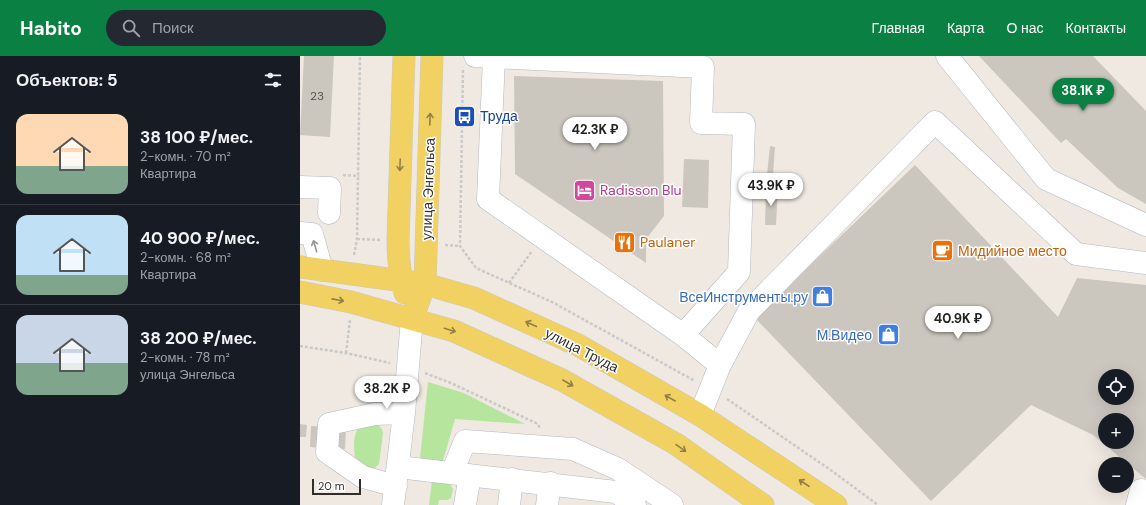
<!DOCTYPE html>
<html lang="ru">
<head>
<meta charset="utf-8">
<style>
	:root { --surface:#171b24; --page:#242831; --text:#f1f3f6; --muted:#9ea1a6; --line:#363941; --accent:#0b8043 }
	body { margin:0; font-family:"DM Sans",sans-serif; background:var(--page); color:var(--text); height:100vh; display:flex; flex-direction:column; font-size:15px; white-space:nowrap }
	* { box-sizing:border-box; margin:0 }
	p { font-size:13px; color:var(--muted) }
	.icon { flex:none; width:22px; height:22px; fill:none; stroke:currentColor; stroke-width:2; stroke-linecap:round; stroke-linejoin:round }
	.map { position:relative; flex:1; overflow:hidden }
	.panel { display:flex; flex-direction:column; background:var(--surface); width:300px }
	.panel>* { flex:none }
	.controls { position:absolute; left:798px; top:313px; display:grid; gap:8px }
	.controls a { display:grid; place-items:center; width:36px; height:36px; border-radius:50%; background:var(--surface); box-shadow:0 4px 16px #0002; font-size:20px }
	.scale { position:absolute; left:12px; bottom:10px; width:49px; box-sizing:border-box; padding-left:4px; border:2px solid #2e2e2e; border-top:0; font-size:11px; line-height:14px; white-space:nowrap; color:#2e2e2e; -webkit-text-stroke:3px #fff; paint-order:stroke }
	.price { position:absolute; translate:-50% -34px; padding:0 9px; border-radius:14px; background:#fff; color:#222; font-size:13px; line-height:26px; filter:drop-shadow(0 1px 2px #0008) }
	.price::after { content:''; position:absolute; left:50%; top:24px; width:12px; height:9px; margin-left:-6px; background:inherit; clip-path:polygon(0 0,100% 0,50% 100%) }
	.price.on { background:var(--accent); color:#fff }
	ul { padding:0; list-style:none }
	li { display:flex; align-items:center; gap:12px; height:100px; padding:0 16px }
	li+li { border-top:1px solid var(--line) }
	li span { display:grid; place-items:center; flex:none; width:112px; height:80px; border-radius:12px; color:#555 }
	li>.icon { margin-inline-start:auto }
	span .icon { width:48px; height:48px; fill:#fffc; stroke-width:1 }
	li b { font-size:17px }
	h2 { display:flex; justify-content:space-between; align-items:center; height:48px; padding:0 16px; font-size:17px }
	header { display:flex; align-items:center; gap:24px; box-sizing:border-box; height:56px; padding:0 20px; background:var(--accent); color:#fff }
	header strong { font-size:19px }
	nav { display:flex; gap:22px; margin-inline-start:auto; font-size:14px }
	.search { width:280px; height:36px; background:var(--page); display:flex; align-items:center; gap:10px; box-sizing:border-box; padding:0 14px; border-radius:22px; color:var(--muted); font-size:15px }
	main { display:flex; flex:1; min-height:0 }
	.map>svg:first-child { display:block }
	.green { fill:#b6e59e }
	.building { fill:#cbc7bf; fill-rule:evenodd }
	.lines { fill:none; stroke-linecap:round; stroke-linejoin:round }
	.minor-casing { stroke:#b4b7c1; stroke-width:23 }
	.major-casing { stroke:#c9c9c9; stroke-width:23 }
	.path { stroke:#c9c9c9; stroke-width:2.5; stroke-dasharray:3 2; stroke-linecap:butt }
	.minor { stroke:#fff; stroke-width:22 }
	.major { stroke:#f2d163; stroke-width:22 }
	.oneway { stroke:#908048 }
	.oneway2 { stroke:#969696 }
	.labels { text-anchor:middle; stroke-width:3; stroke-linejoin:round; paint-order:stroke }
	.number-label { font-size:12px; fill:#555452 }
	.transit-label { font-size:14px; fill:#164399; stroke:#fff; text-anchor:start }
	.street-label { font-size:14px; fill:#2e2e2e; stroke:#fff }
	.hotel-label { font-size:14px; fill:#b23c85; stroke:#fff; text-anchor:start }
	.food-label { font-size:14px; fill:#c56008; stroke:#fff; text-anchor:start }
	.shop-label { font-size:14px; fill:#366cbe; stroke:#fff; text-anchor:end }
</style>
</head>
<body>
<header>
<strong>Habito</strong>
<div class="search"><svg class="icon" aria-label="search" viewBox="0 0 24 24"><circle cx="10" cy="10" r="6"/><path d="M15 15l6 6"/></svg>Поиск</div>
<nav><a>Главная</a><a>Карта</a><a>О нас</a><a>Контакты</a></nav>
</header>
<main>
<section class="panel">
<h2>Объектов: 5<svg class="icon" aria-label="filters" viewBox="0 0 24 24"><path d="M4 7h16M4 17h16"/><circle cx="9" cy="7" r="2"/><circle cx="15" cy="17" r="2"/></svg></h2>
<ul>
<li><span style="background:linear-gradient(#ffd9b3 65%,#7fa58c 0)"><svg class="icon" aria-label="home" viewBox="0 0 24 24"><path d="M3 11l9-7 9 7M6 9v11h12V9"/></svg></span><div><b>38 100 ₽/мес.</b><p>2-комн. · 70 m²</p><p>Квартира</p></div></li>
<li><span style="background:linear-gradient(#bfe0f5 75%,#7fa58c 0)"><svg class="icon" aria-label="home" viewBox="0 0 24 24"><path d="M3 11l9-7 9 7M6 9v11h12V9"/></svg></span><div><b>40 900 ₽/мес.</b><p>2-комн. · 68 m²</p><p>Квартира</p></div></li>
<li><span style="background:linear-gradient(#c9d6e8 60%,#7fa58c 0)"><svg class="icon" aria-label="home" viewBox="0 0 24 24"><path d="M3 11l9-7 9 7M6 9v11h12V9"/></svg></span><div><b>38 200 ₽/мес.</b><p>2-комн. · 78 m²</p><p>улица Энгельса</p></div></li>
</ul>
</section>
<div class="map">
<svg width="846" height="449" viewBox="0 0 846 449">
	<rect width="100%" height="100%" fill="#efe9e1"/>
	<path class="green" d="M128,326L164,337L225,368L155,363L144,401L142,407L122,404L120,402Z
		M61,369H78L82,373L83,377L79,408L75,412H69L55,402C54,392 52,377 61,369Z
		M132,424L150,428L153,433L151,442L147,444H139L138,449H129Z"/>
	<path class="building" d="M4,0H34L30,81L0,79Z
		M679,0H793L846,55V148L818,132L766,83L761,87Z
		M214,20L363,25L364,160L346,183V207L215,118Z
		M470,90L475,91L473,119H467Z
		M384,103L409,104L408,152L382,151Z
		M615,109L758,261L777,222L846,229V423L793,379L731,349L631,445L455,262ZM805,320H827V342H805ZM805,364H827V386H805Z
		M466,133H478L476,169H465Z
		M0,368L7,369L6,381H0Z
		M11,370L46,372L45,393L10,391Z"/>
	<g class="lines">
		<defs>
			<path id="minor" d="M175,0L194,1L188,143L383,279L420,309L400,359
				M647,0L746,123L846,169
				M194,1L403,11L401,67L444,68L439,216L383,279
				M0,131L30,132L29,157
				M0,177L12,178L22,214
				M420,309L449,255L635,66L776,198L846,207
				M98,411L316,436L335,449
				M152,417L165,385L273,393L318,413L372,449
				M96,430L63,421L27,396L29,368L75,358L104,357
				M93,449L104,357L112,263
				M165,449L170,419
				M209,449L212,423
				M247,449L250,427
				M837,449L841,434"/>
			<path id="major" d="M104,0L98,184C98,202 100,220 105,237
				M0,211L125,228L174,242L278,289L400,359L536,449
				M0,236L51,246L154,275L262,324L376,388L463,449
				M112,263L125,228L132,0"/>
		</defs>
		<use href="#minor" class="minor-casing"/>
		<use href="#major" class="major-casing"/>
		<path class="path" d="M163,14L160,190L176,212L252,246L395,325
			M43,119L59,120
			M57,183L81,184
			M145,189L160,190
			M54,199L57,183L60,0
			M209,227L232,195
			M0,290L46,297L90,307
			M46,297L50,264
			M125,317L151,327L238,368L240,373
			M427,343L532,415L578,449"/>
		<use href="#minor" class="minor"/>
		<use href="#major" class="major"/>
	</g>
	<defs><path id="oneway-shaft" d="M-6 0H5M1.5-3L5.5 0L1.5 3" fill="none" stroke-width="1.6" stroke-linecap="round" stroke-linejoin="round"/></defs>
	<g class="oneway">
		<use href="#oneway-shaft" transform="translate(130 63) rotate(-88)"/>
		<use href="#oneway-shaft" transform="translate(100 109) rotate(92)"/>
		<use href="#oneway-shaft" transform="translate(38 244) rotate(11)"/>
		<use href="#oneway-shaft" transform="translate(231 268) rotate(-156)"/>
		<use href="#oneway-shaft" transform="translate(150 274) rotate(17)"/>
		<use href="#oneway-shaft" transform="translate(268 327) rotate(30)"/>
		<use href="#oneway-shaft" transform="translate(370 342) rotate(-150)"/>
		<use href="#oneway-shaft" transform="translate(381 392) rotate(35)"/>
		<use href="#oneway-shaft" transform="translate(504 427) rotate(-147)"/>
	</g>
	<use class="oneway2" href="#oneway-shaft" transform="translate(15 190) rotate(-106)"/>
	<defs>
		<symbol id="bus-square" viewBox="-11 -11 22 22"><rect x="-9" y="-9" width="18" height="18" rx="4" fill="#1a4fb4" stroke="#fff"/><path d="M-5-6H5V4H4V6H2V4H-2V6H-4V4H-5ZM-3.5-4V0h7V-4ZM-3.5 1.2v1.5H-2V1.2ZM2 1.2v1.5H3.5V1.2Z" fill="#fff"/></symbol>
		<symbol id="hotel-square" viewBox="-11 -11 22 22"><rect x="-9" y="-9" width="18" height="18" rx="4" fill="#d1479c" stroke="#fff"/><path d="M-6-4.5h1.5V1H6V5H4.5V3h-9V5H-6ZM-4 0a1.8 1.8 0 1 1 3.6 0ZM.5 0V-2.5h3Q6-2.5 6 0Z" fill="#fff"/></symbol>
		<symbol id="restaurant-square" viewBox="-11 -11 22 22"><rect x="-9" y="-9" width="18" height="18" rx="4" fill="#e8710a" stroke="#fff"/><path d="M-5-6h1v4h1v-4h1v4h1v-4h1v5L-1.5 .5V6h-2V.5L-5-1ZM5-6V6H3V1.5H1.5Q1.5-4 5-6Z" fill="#fff"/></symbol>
		<symbol id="cafe-square" viewBox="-11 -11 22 22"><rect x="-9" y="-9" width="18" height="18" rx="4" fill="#e8710a" stroke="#fff"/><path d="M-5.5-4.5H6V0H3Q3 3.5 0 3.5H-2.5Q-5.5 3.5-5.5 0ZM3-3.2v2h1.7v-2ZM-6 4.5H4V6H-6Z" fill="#fff"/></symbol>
		<symbol id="shop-square" viewBox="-11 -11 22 22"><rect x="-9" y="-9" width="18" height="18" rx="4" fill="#3f7fe0" stroke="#fff"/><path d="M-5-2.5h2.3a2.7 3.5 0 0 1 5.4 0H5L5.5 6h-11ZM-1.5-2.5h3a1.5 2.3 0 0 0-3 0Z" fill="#fff"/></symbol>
	</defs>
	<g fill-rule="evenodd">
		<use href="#bus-square" x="152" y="48" width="25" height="25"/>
		<use href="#hotel-square" x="272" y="122" width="25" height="25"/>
		<use href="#restaurant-square" x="312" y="174" width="25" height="25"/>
		<use href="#cafe-square" x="630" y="182" width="25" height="25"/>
		<use href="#shop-square" x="510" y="228" width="25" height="25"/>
		<use href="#shop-square" x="576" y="266" width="25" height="25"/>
	</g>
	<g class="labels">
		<g class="number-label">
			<text x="17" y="44">23</text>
		</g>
		<g class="transit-label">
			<text x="180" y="65">Труда</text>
		</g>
		<g class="street-label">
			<text transform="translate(128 133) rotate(-88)" y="5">улица Энгельса</text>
			<text transform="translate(282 294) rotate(27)" y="5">улица Труда</text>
		</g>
		<g class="hotel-label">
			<text x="300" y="139">Radisson Blu</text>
		</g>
		<g class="food-label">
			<text x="340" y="191">Paulaner</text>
			<text x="658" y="200">Мидийное место</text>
		</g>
		<g class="shop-label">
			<text x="508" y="246">ВсеИнструменты.ру</text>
			<text x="572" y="284">М.Видео</text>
		</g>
	</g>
</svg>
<div class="controls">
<a><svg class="icon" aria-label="locate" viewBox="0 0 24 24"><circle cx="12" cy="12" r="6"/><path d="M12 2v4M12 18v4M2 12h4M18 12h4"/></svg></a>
<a>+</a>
<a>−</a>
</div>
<div class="scale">20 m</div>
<b class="price on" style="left:783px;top:56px">38.1K ₽</b>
<b class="price" style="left:295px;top:95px">42.3K ₽</b>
<b class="price" style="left:471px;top:151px">43.9K ₽</b>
<b class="price" style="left:658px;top:284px">40.9K ₽</b>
<b class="price" style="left:87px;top:354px">38.2K ₽</b>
</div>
</main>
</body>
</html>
